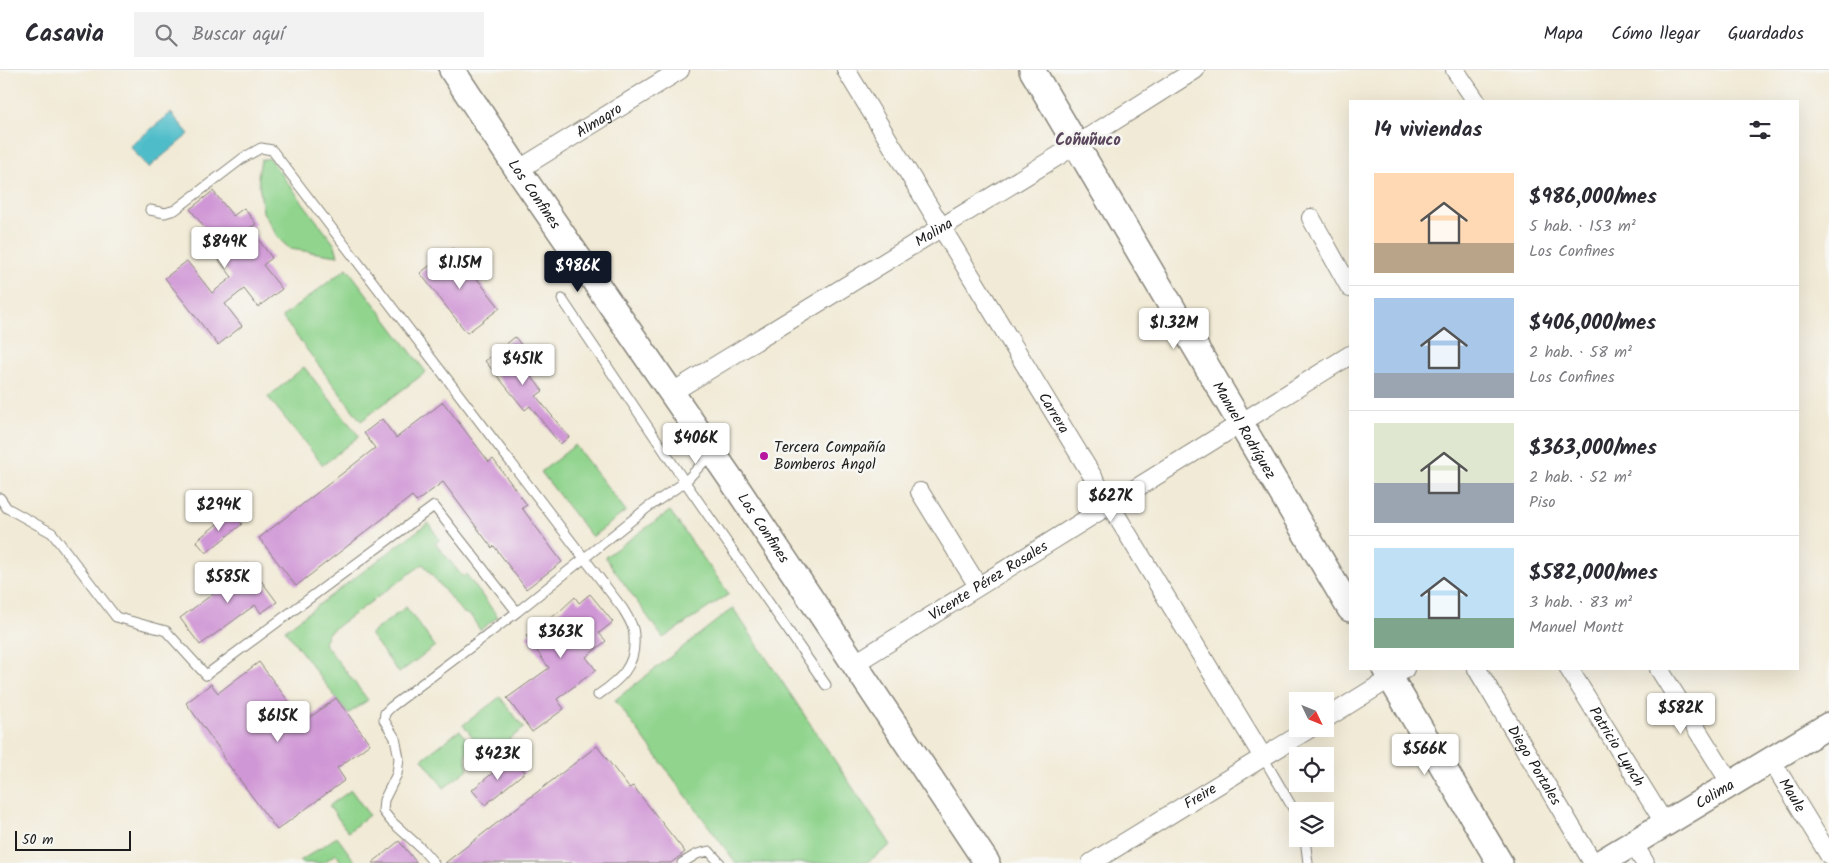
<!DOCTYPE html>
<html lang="es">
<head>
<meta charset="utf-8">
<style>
	:root { --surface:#fff; --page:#f2f2f3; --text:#2b2b33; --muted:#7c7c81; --line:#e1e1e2; --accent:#111827 }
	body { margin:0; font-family:Kalam,sans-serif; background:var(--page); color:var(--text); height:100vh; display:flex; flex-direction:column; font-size:19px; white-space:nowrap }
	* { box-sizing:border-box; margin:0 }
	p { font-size:16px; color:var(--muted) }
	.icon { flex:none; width:28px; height:28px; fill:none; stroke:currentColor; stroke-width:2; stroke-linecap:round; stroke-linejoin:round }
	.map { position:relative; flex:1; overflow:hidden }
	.details { position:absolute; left:1349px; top:30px; width:450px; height:570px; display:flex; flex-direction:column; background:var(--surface); border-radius:0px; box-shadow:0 5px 20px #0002 }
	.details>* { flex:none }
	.needle { width:32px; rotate:133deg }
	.fabs { position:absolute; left:1289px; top:622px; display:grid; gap:10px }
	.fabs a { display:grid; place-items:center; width:45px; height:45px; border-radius:0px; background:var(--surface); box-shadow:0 5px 20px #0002; font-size:25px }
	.scale { position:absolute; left:15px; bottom:12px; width:116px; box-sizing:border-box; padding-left:5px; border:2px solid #1c1c1c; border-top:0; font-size:14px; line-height:18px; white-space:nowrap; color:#1c1c1c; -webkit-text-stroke:4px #f6f6f2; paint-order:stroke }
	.price { position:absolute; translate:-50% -42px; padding:0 11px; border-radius:5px; background:#fff; color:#222; font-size:16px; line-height:32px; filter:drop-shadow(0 1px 2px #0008) }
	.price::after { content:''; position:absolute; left:50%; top:30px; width:15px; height:11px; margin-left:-8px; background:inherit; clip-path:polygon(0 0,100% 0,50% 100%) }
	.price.current { background:var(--accent); color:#fff }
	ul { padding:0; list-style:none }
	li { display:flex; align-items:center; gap:15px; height:125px; padding:0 25px }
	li+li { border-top:1px solid var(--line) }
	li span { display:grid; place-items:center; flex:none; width:140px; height:100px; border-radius:0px; color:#555 }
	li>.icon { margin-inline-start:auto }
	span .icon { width:60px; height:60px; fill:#fffc; stroke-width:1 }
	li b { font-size:21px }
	h2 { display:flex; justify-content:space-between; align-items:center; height:60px; padding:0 25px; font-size:21px }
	header { display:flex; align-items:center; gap:30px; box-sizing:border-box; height:70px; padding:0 25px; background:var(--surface); border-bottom:1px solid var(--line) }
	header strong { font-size:24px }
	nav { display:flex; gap:28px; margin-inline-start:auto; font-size:18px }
	.search { width:350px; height:45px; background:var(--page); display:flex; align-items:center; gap:12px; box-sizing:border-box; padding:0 18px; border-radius:0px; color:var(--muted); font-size:19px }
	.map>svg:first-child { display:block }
	.green { fill:#90d48d; stroke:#567854 }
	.water { fill:#50bdc9; stroke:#366c72 }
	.building { fill:#d097d6 }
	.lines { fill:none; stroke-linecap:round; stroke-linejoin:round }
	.lane-casing { stroke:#868379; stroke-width:11 }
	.street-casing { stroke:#868379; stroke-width:20 }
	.secondary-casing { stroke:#868379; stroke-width:28 }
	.lane { stroke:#fff; stroke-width:9 }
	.street { stroke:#fff; stroke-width:18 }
	.secondary { stroke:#fff; stroke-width:25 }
	.poi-dot { fill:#b5179e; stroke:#f6f6f2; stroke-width:2 }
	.labels { text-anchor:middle; stroke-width:5; stroke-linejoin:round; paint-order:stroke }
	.street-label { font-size:15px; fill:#1c1c1c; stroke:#f6f6f2 }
	.poi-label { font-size:15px; fill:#1c1c1c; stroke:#f6f6f2; text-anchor:start }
	.neighbourhood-label { font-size:16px; font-weight:bold; fill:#5b475d; stroke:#f6f6f2 }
</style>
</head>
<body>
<header>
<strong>Casavia</strong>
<div class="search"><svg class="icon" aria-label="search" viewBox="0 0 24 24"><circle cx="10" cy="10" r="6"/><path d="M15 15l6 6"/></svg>Buscar aquí</div>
<nav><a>Mapa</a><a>Cómo llegar</a><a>Guardados</a></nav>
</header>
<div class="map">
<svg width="1829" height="793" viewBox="0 0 1829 793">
	<rect width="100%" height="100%" fill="#f6f6f2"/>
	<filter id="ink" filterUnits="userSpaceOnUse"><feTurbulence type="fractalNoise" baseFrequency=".02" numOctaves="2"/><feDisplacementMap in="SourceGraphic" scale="10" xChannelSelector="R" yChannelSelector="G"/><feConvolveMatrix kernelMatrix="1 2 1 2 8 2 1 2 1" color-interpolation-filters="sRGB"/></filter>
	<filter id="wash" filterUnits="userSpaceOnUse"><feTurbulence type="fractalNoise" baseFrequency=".0096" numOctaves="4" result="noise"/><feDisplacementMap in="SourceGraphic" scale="20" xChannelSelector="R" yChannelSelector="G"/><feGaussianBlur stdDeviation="1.12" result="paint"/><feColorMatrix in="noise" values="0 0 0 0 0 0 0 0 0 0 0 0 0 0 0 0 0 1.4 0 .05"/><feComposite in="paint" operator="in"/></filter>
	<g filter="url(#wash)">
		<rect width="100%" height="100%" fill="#f1ead6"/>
		<path class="green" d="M269,88L335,175L338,186L290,179L279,169L263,142L258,106L261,90Z
			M347,198L426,302L361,351L282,247Z
			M304,297L359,366L323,395L268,327Z
			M575,375L626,441L592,467L541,402Z
			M670,441L729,524L663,568L605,487Z
			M428,453L440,470L435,473L463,507L466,504L498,547L480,560L471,546L462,542L423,494L328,563L324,573L368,630L348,644L285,560Z
			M406,537L435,576L399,603L370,564Z
			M733,538L891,775L866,793H736L615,630Z
			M500,627L524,658L498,678C490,669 487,669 476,671L463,655Z
			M460,660L470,675C464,684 466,690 468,699L444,718L422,689Z
			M487,679L493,683L474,697L475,685L479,680Z
			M351,720L369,745L348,762L329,736Z
			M337,767L356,793H342L336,784L323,793H301L300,791Z"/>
		<path class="water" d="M171,43L189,64L148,98L130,76Z"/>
		<g id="blocks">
			<path class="building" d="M213,121L233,146L244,138L256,154L250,158L272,188L263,195L282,219L258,237L244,219L225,234L242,256L218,275L165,208L187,191L212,223L232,207L204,171L211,166L190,139Z
				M453,178L500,238L467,263L420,203Z
				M515,267L522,276L513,284L543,321L536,326L569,367L560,374L530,336L525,340L485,291Z
				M443,332L489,392L493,389L527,435L522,438L562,492L526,519L494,476L492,478L443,412L416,432L412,426L296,516L259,468L375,378L364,363L382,349L396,368Z
				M232,442L242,454L206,483L196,471Z
				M248,493L277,532L261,543L255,535L200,575L180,548L217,521L213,515L226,505L228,507Z
				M590,524L613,552L599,563L606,571L586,587L596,600L557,629L564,639L532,662L507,628L549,598L526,566L560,541L575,527L579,533Z
				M259,592L304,652L336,628L370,674L337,698L345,710L277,760L222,686L223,684L186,633L211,614L218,623Z
				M597,676L629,718L633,716L685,782L671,793H445Z
				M512,687L525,702L485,735L472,720Z
				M399,771L417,793H372Z"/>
		</g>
	</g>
	<g filter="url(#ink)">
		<use href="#blocks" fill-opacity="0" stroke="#868379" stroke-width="1"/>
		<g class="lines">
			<defs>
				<path id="lane" d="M150,140L165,143L175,140L243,88L261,78L272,80L623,539C626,544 630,550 632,556C634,560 634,564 634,568C636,596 620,610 598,625
					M562,229L685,412L826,615
					M0,428L7,438L52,463L116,547L166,561L206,605L434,436L517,542L647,438L685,412L712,383
					M1263,687L1298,747
					M1305,769L1308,793
					M434,793L421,778L391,751L383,741L384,730L397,704L399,688L395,668L384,650L385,643L391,637L517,542
					M682,793L697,784L709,781L720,793"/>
				<g id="street">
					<path id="s1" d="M846,0L1263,687"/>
					<path d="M1455,0L1476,31"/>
					<path id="s2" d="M518,100L680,0"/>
					<path d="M1311,148L1350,218"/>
					<path id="s3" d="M671,323L1076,75L1195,0"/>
					<path d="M920,422L978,516"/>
					<path id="s4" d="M854,594L1350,285"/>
					<path id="s5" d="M1477,599L1593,793"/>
					<path id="s6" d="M1569,599L1665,754"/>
					<path d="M1659,599L1731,714"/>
					<path d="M1325,649L1405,599"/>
					<path id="s7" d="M1771,690L1829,785"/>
					<path d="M1633,773L1645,793"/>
					<path id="s8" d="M1091,793L1309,659"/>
				</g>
				<g id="secondary">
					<path id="s9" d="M452,0L518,100L733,412L987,793"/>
					<path id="s10" d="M1032,0L1350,539"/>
					<path d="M1385,599L1500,793"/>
					<path id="s11" d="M1600,793L1829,655"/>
				</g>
			</defs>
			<use href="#lane" class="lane-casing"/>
			<use href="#street" class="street-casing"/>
			<use href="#secondary" class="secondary-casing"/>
			<use href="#lane" class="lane"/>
			<use href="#street" class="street"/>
			<use href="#secondary" class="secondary"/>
		</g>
	</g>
	<circle class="poi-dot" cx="764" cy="386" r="5"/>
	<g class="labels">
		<g class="street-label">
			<text dy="5" stroke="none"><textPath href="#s2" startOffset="95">Almagro</textPath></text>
			<text dy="5" stroke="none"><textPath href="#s9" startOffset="149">Los Confines</textPath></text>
			<text dy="5" stroke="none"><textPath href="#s3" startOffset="308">Molina</textPath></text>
			<text dy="5" stroke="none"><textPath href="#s1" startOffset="401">Carrera</textPath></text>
			<text dy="5" stroke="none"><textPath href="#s10" startOffset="418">Manuel Rodríguez</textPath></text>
			<text dy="5" stroke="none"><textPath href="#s9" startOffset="554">Los Confines</textPath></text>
			<text dy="5" stroke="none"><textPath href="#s4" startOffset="158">Vicente Pérez Rosales</textPath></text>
			<text dy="5" stroke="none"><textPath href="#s6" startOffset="91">Patricio Lynch</textPath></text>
			<text dy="5" stroke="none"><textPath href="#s5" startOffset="112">Diego Portales</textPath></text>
			<text dy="5" stroke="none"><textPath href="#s11" startOffset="134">Colima</textPath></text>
			<text dy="5" stroke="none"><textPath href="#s7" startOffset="41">Maule</textPath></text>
			<text dy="5" stroke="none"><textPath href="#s8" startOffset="128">Freire</textPath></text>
		</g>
		<g class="poi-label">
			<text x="774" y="382">Tercera Compañía<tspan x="774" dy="17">Bomberos Angol</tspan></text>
		</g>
		<g class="neighbourhood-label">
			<text x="1088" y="75">Coñuñuco</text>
		</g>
	</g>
</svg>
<div class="fabs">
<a><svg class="needle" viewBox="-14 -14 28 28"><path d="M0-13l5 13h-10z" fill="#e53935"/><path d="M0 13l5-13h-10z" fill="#7c7c81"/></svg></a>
<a><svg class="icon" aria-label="locate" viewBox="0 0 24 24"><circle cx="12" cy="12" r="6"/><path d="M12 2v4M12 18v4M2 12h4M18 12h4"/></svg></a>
<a><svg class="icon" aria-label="layers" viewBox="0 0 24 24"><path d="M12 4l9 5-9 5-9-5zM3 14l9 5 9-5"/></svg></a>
</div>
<div class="scale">50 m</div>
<b class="price" style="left:225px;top:199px">$849K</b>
<b class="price" style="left:460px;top:220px">$1.15M</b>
<b class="price current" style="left:578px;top:223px">$986K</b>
<b class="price" style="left:1174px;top:280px">$1.32M</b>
<b class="price" style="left:523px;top:316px">$451K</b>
<b class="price" style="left:696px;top:395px">$406K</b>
<b class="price" style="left:1111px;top:453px">$627K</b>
<b class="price" style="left:219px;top:462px">$294K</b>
<b class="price" style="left:228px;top:534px">$585K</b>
<b class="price" style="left:561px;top:589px">$363K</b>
<b class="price" style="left:1681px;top:665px">$582K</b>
<b class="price" style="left:278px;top:673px">$615K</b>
<b class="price" style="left:1425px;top:706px">$566K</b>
<b class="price" style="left:498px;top:711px">$423K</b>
<section class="details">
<h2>14 viviendas<svg class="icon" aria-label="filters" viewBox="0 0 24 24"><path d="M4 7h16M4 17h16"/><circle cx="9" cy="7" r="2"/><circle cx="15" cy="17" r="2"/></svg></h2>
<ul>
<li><span style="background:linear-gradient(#ffd9b3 70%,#b9a48a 0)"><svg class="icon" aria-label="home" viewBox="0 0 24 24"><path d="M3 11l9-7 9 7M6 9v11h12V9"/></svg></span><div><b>$986,000/mes</b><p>5 hab. · 153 m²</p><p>Los Confines</p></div></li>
<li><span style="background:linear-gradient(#a9c7e8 75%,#9aa5b1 0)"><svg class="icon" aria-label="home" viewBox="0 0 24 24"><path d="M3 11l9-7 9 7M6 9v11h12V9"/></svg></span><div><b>$406,000/mes</b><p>2 hab. · 58 m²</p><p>Los Confines</p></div></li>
<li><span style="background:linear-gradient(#dfe7d0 60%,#9aa5b1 0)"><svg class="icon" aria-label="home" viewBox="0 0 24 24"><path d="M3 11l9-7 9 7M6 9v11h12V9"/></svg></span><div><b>$363,000/mes</b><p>2 hab. · 52 m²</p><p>Piso</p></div></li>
<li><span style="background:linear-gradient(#bfe0f5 70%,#7fa58c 0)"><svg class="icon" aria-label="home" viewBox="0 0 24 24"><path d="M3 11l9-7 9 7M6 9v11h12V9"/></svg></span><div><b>$582,000/mes</b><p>3 hab. · 83 m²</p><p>Manuel Montt</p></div></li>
</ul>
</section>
</div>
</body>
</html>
